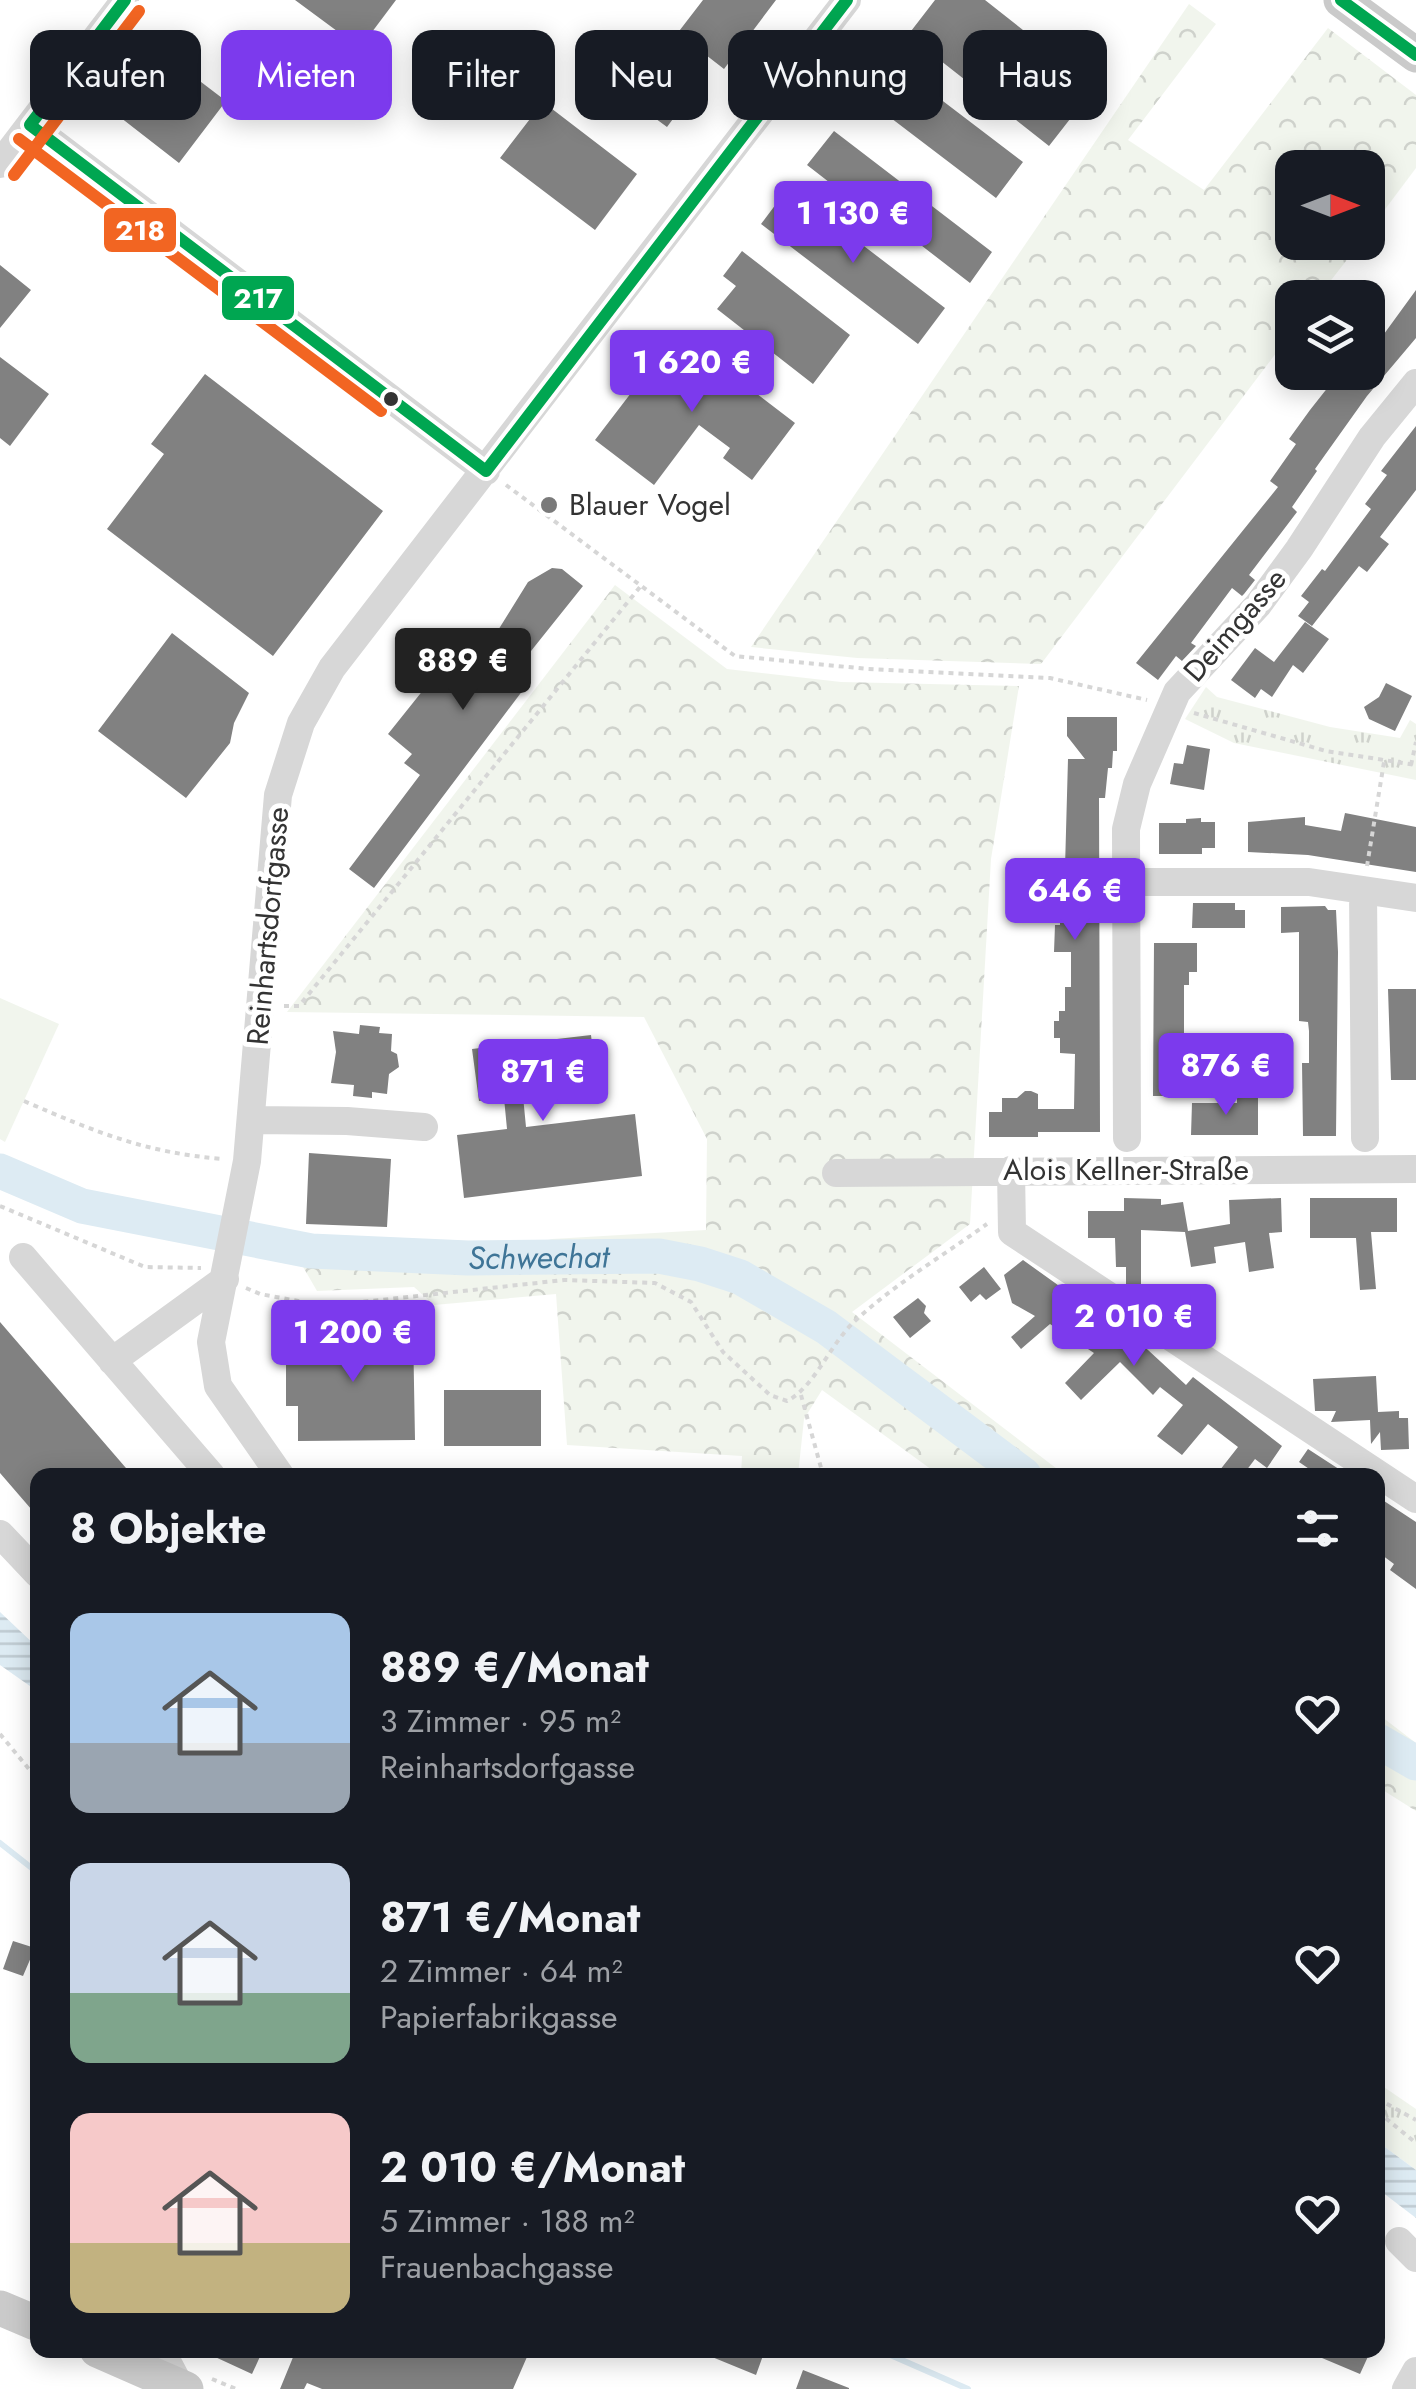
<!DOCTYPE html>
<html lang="de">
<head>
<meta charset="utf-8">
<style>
	:root { --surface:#171b24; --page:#242831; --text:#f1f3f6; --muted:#9ea1a6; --accent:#7c3aed }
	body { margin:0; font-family:Jost,sans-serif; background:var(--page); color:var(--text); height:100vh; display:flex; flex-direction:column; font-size:38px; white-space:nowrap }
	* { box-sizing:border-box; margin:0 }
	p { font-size:32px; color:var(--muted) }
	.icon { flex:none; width:55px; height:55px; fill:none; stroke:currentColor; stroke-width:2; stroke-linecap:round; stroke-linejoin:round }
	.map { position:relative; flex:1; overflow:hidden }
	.drawer { position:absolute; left:30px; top:1468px; width:1355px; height:890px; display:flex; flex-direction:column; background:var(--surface); border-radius:20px; box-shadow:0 5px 25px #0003 }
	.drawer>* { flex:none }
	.guide { position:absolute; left:30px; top:30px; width:1358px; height:90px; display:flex; gap:20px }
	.needle { width:65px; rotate:90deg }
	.buttons { position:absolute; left:1275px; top:150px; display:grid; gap:20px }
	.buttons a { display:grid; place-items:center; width:110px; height:110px; border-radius:20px; background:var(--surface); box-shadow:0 5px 25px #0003; font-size:50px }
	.price { position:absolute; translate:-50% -85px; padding:0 22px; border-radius:10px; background:var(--accent); color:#fff; font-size:32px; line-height:65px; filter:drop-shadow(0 2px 5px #0008) }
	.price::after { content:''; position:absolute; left:50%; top:60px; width:30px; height:22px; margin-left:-15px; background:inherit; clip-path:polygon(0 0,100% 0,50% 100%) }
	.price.selected { background:#222; color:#fff }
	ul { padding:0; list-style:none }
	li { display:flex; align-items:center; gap:30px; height:250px; padding:0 40px }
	li span { display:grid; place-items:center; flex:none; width:280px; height:200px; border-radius:20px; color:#555 }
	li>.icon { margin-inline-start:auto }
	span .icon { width:120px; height:120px; fill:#fffc; stroke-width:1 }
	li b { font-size:42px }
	h2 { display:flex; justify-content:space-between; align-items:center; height:120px; padding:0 40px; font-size:42px }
	.pill { padding:0 35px; border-radius:20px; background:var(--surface); box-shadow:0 5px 25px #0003; font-size:35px; line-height:90px }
	.pill.selected { background:var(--accent); color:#fff }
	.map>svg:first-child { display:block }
	.grass { fill:url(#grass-tufts) }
	.forest { fill:url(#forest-crowns) }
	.pitch { fill:#f1f5ed }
	.water { fill:url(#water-rules) }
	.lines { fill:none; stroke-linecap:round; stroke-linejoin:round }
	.stream { stroke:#ddebf3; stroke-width:6 }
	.river { stroke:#ddebf3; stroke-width:35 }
	.building { fill:#818181 }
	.path { stroke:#d6d6d6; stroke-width:4; stroke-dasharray:5 5; stroke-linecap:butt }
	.minor { stroke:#d7d7d7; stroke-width:28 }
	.major { stroke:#cacaca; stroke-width:35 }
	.bus-1-casing { stroke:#fff; stroke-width:20 }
	.bus-2-casing { stroke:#fff; stroke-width:20 }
	.bus-1 { stroke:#00a651; stroke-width:12 }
	.bus-2 { stroke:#f26522; stroke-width:12 }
	.bus-dot { fill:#333; stroke:#fff; stroke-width:4 }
	.poi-dot { fill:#7a7a7a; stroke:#fff; stroke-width:4 }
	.labels { text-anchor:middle; stroke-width:10; stroke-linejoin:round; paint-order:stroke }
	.poi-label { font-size:30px; fill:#333; stroke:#fff; text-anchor:start }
	.street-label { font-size:30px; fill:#333; stroke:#fff }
	.water-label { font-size:32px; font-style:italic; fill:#3f7597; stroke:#fff }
	.line-badge { stroke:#fff; stroke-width:4 }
	.badge-label { font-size:28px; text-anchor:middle; font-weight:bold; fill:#fff }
</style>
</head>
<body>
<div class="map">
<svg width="1416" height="2389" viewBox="0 0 1416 2389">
	<defs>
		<pattern id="grass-tufts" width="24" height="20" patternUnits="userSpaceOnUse" patternTransform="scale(2.5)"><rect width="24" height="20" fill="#f1f5ed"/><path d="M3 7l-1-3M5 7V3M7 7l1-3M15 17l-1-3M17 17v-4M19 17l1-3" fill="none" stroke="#cfd2cc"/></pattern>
		<pattern id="forest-crowns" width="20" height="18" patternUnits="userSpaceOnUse" patternTransform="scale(2.5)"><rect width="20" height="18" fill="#f1f5ed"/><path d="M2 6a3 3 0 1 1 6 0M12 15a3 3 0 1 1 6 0" fill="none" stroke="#cfd2cc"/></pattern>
		<pattern id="water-rules" width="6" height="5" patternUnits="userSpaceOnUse" patternTransform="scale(2.5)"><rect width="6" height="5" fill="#ddebf3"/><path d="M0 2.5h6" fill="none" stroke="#becad1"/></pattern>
	</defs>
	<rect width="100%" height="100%" fill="#fff"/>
	<path class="grass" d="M1206,687L1217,697L1330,727L1400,738L1410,720L1416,724V780L1234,743L1185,719Z
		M1378,2083L1416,2109V2170L1378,2142Z"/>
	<path class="forest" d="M1189,4L1216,24L1128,140L1204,190L1328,28L1416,95V168L1368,232V168H1292V242L1360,243L1318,297L1292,298V332L1041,664L857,658L751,647Z
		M615,585L727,669L841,682L1019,686L991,859L970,1224L852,1312L1065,1475H939L822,1390L804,1419L798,1475H741L742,1456L567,1445L556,1294L434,1305L414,1287L317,1291L302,1265L446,1267L552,1239L706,1230L707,1139L644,1017L287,1012Z
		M1378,1714L1416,1743V1811L1378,1787Z"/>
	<path class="pitch" d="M0,998L59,1024L5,1142L0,1139Z"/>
	<path class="water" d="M0,1612L37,1647V1691L0,1665Z
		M1378,2142L1416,2170V2218L1378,2189Z"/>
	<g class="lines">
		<path class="stream" d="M0,1843L38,1873
			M879,2350L968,2389"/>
		<g class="river">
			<path id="s1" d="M0,1171L82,1206L311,1251L468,1258L659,1256L700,1264L740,1277L826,1327L1024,1475"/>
			<path d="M1378,1741L1416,1763"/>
		</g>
	</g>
	<path class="building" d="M295,0H396L360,48Z
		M703,0H776L724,69L697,48L693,54L673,39Z
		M935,0H985L1095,87L1049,146L908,35Z
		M163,53L226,101L179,163L116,114Z
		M889,60L1023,162L996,198L862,96Z
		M644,69L687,100L667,127L625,96Z
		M543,102L637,174L595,230L500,158Z
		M834,131L992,252L970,283L860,198L856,203L807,165Z
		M788,188L945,308L918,344L761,224Z
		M742,251L850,335L813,384L717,309L736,286L723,276Z
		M0,265L31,290L0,328Z
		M1416,290V338L1367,396L1315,469L1317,471L1292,507L1297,512L1249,575L1255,580L1244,594L1242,596L1232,588L1191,643L1196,646L1182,661L1176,656L1158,680L1136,663L1278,487L1270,481L1296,444L1289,439L1310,410L1340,372H1368V356Z
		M677,333L795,423L752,480L723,458L730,448L699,425L654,485L595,440Z
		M0,357L49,394L10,446L0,438Z
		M205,374L383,511L273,656L107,529L164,454L151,444Z
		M1416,426V490L1380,537L1389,544L1367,572L1359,566L1312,626L1298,616L1309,602L1301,596L1322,569L1325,571L1371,509L1365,504L1387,475L1381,471Z
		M552,568L562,569L583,586L515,671L529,682L374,888L349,869L420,775L404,763L412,754L388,734L468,634L487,648L528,582Z
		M1305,622L1329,639L1303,673L1293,665L1272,697L1261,689L1255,698L1231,680L1255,648L1274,662Z
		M172,633L249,693L234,723L230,743L186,798L98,731Z
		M1386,683L1412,696L1395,731L1369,719L1364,707L1379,697Z
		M1067,717H1117V751H1113L1112,768H1108L1105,798H1099L1100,1132H1038V1137H989V1112H1002V1098H1017L1025,1091H1031L1038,1094V1109H1074L1075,1054L1060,1053V1038H1054V1021H1059V1011H1065V987H1071V952H1054L1055,925H1060V868H1065L1068,759H1085L1067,736Z
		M1187,745L1210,749L1204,790L1170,784L1174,763L1183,764Z
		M1345,813L1416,827V872L1308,855L1248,852V822L1305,817V825L1341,831Z
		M1201,818V822H1215V848H1202V854H1159V823H1186V819Z
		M1193,903H1235V910H1245V928H1192Z
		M1325,906L1328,910H1336L1338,952L1336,1136H1303L1302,1063H1309V1031L1308,1022L1299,1021V932L1281,933V907Z
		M1154,943H1197V972H1189V985H1184V1054H1192L1191,1096H1153Z
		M1388,989H1416V1080H1391Z
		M360,1025L380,1027L379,1033L392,1034L391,1051L397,1054L399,1067L389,1074L387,1094L372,1092V1098L353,1096L354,1085L331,1083L336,1052L333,1031L359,1034Z
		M591,1035L597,1087L523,1096L526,1127L635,1114L642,1176L464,1198L457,1135L507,1129L504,1098L479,1101L472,1049Z
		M1237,1095L1258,1096V1135H1191L1192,1103H1237Z
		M309,1153L391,1159L387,1227L306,1224Z
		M1124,1198L1161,1199V1205L1183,1202L1188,1231L1230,1224L1229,1200L1281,1198L1282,1232L1269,1233L1274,1268L1249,1272L1245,1242L1214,1247L1216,1263L1191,1267L1185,1232L1141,1230V1296L1126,1287V1267H1116L1115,1238H1088V1211H1124Z
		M1310,1198H1397V1232H1371L1376,1289L1360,1290L1356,1238H1310Z
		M1023,1260L1090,1308L1092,1306L1123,1327L1186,1385L1193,1377L1282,1446L1267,1468L1255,1459L1243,1475H1216L1238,1447L1208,1424L1182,1455L1157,1436L1183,1405L1160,1387L1153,1395L1120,1362L1081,1400L1065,1383L1094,1353L1050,1324L1021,1349L1011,1337L1035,1316L1012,1303L1004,1275Z
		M984,1267L1001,1289L986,1300L980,1294L971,1302L959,1287Z
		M918,1298L926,1306L924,1313L931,1321L910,1338L893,1317Z
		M0,1322L132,1475H38V1517L0,1473Z
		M413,1328L415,1440L298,1441V1406H286V1343H305L317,1329Z
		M1376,1376L1378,1412L1399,1411V1418H1408L1409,1449L1381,1450L1380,1432L1371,1444L1370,1420L1331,1422L1336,1411H1315L1313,1379Z
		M444,1390H541V1446H444Z
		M1308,1449L1348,1475H1318L1299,1462Z
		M1378,1497L1416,1522V1589L1390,1570L1394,1564L1378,1552Z
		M13,1941L35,1948L23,1976L3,1969Z
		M200,2350H263L252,2374Z
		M296,2350H530L513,2389H322L307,2383L304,2389H280Z
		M695,2350H765L756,2375Z
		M1303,2350H1371L1360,2374Z
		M803,2370L849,2388V2389H796Z"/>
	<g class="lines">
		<path class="path" d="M506,485L735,656L868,669L1050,678L1147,700
			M1194,713L1326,751L1416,765
			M1411,765L1416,742
			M1367,866L1384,762
			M284,1006H299L640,587
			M24,1101C96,1132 145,1153 224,1159
			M0,1206L145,1267L201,1268
			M246,1288L260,1294L325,1306L564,1280L655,1283L691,1302L723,1352L770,1395L787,1401C815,1387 831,1342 856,1320C895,1284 944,1255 987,1224
			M801,1395L823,1475
			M0,1734L38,1780
			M1378,2099L1416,2120
			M1378,2112L1416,2143
			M212,2379L236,2389"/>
		<path class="minor" d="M30,125L486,471
			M0,164L125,0
			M1127,882H1309L1416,898
			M1363,890L1365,1138
			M252,1120L347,1121L424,1127
			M1127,1138L1126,829L1137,784L1177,692L1258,605L1299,549L1372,437L1416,383
			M1011,1170L1012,1232L1416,1499
			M836,1173L1416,1169
			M23,1257L211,1475
			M112,1361L225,1279
			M280,1475L218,1386L211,1342L247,1161L278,795L301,723L332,668L847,0
			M0,1534L38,1574
			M1399,2241L1416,2258
			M161,2350L180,2386
			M1406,2389L1416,2371"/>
		<path class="major" d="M1341,0L1416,55
			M0,2308L38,2324
			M97,2350L186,2389"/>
		<defs>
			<path id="bus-1" d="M1341,0L1416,55
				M30,125L486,471
				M30,125L125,0
				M486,471L847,0"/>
			<path id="bus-2" d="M19,139L381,411
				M14,175L139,11"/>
		</defs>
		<use href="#bus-1" class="bus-1-casing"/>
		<use href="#bus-2" class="bus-2-casing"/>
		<use href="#bus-1" class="bus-1"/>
		<use href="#bus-2" class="bus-2"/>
	</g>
	<circle class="bus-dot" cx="391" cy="399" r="9"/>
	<circle class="poi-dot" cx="549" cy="505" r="10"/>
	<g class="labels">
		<g class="poi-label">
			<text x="569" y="515">Blauer Vogel</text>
		</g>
		<g class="street-label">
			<text transform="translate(1235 625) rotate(-49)" y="10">Deimgasse</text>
			<text transform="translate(268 926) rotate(-85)" y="10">Reinhartsdorfgasse</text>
			<text x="1126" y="1180">Alois Kellner-Straße</text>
		</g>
		<g class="water-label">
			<text dy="11" stroke="none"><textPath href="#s1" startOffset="550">Schwechat</textPath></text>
		</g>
	</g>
	<g class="line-badge">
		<rect x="102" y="206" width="76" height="48" rx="10" fill="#f26522"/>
		<rect x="220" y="274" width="76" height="48" rx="10" fill="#00a651"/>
	</g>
	<g class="badge-label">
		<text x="140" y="240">218</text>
		<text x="258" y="308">217</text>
	</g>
</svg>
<div class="buttons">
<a><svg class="needle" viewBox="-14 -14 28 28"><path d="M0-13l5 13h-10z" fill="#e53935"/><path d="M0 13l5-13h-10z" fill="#9ea1a6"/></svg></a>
<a><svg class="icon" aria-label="layers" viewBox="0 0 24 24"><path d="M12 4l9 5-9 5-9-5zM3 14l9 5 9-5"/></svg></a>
</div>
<b class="price" style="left:853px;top:266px">1 130 €</b>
<b class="price" style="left:692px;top:415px">1 620 €</b>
<b class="price selected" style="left:463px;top:713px">889 €</b>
<b class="price" style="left:1075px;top:943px">646 €</b>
<b class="price" style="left:1226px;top:1118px">876 €</b>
<b class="price" style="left:543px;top:1124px">871 €</b>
<b class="price" style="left:1134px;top:1369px">2 010 €</b>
<b class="price" style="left:353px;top:1385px">1 200 €</b>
<div class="guide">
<a class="pill">Kaufen</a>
<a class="pill selected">Mieten</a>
<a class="pill">Filter</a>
<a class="pill">Neu</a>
<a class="pill">Wohnung</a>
<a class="pill">Haus</a>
</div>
<section class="drawer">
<h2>8 Objekte<svg class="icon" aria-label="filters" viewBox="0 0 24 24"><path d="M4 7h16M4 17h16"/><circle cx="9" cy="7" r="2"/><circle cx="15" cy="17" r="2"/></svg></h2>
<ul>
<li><span style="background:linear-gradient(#a9c7e8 65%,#9aa5b1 0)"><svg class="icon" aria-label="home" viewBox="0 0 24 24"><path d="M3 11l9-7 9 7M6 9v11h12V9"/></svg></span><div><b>889 €/Monat</b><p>3 Zimmer · 95 m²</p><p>Reinhartsdorfgasse</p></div><svg class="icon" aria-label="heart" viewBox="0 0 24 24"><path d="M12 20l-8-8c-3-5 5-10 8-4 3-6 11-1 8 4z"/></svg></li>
<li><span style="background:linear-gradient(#c9d6e8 65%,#7fa58c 0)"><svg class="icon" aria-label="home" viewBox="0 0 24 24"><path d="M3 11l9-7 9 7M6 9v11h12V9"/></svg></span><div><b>871 €/Monat</b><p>2 Zimmer · 64 m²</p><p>Papierfabrikgasse</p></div><svg class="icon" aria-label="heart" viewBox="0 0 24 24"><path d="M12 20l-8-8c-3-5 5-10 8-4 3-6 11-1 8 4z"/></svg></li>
<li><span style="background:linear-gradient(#f6c9c9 65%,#c2b280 0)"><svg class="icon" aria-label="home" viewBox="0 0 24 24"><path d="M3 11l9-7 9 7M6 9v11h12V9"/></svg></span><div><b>2 010 €/Monat</b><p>5 Zimmer · 188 m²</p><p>Frauenbachgasse</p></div><svg class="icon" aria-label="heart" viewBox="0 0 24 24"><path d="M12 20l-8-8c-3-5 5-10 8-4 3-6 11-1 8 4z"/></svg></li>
</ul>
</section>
</div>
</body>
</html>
